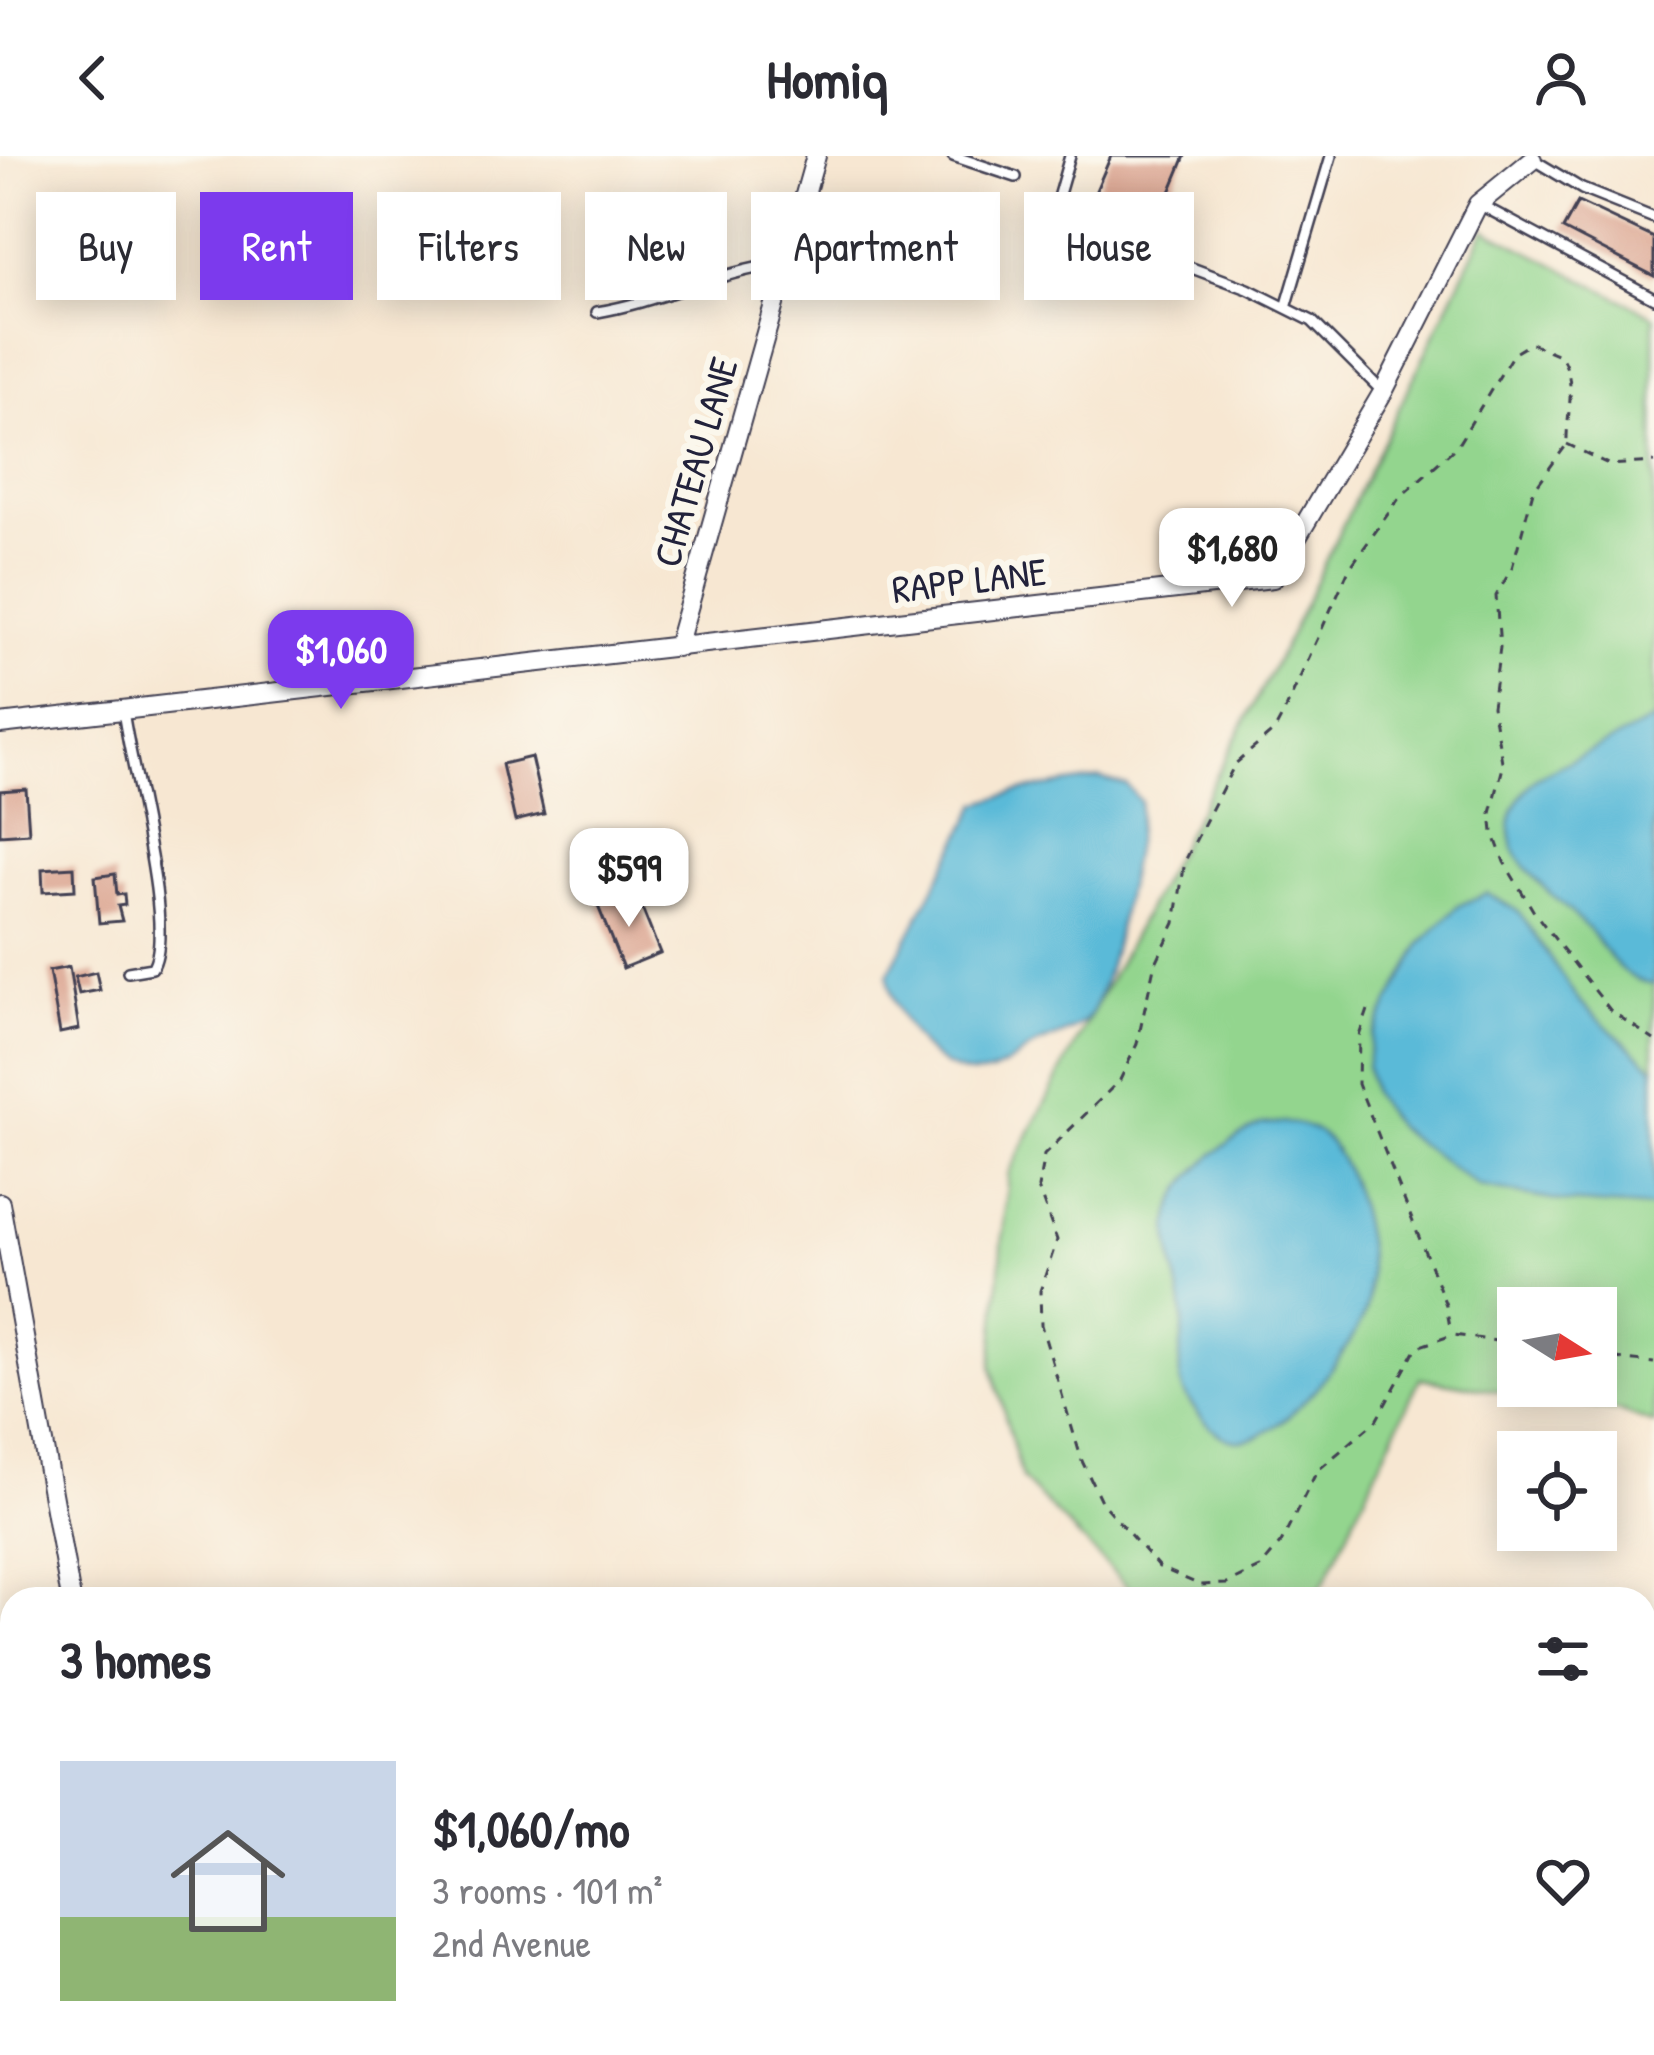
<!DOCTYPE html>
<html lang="en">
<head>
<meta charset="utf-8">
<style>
	:root { --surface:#fff; --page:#f2f2f3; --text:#2b2b33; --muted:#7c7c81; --accent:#7c3aed }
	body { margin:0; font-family:"Patrick Hand",sans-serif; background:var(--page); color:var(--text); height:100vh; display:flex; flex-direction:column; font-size:45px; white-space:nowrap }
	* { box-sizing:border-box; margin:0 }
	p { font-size:39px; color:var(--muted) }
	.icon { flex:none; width:66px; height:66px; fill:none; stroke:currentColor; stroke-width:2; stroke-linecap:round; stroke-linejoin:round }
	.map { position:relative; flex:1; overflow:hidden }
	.drawer { position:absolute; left:0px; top:1431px; width:1656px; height:468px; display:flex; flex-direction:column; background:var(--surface); border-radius:36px 36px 0 0; box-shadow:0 6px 30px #0003 }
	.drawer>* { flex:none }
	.top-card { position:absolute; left:36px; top:36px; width:1584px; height:108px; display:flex; gap:24px }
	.needle { width:78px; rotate:101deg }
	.buttons { position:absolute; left:1497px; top:1131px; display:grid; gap:24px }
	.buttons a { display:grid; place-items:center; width:120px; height:120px; border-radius:0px; background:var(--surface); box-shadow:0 6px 30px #0003; font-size:60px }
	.price { position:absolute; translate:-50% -102px; padding:0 27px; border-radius:24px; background:#fff; color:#222; font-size:39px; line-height:78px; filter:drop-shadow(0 3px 6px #0008) }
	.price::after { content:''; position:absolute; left:50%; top:72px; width:36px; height:27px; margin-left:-18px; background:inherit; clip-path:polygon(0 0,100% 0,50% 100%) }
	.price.current { background:var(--accent); color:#fff }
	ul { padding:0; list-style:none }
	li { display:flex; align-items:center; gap:36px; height:300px; padding:0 60px }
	li span { display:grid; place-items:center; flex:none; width:336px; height:240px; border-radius:0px; color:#555 }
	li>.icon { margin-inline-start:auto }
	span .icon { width:144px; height:144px; fill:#fffc; stroke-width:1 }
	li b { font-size:51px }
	h2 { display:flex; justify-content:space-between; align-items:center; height:144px; padding:0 60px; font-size:51px }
	.tag { padding:0 42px; border-radius:0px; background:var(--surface); box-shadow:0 6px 30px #0003; font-size:42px; line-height:108px }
	.tag.current { background:var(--accent); color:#fff }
	header { display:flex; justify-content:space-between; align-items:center; height:156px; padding:0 60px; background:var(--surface); font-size:54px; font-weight:700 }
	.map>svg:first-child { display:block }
	.green { fill:#93d58e; stroke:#5a7c64; stroke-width:3; fill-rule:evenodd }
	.water { fill:#5abad8; stroke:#3e6e8a; stroke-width:3 }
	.building { fill:#d89c87 }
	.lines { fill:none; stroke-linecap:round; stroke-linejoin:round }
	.lane-casing { stroke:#424052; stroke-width:14 }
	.street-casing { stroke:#424052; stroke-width:22 }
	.path { stroke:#424052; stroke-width:3; stroke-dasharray:9 9; stroke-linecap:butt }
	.lane { stroke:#fff; stroke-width:9 }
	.street { stroke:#fff; stroke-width:18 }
	.labels { text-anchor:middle; stroke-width:12; stroke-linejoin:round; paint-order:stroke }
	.street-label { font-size:39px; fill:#22223b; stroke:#fbf7ec }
</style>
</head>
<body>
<header><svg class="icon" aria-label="back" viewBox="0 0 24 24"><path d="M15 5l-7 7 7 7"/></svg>Homiq<svg class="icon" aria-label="person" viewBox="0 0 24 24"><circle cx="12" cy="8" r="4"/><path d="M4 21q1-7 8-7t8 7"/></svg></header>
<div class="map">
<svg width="1654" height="1899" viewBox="0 0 1654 1899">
	<rect width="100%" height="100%" fill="#fbf7ec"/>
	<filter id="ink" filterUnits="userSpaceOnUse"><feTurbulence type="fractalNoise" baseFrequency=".00833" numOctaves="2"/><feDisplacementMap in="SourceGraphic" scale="24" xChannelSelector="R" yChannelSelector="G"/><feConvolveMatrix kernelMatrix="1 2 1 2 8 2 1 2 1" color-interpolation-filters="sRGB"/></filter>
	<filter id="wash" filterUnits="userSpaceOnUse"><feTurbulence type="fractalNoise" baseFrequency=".004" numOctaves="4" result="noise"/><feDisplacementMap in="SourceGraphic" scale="48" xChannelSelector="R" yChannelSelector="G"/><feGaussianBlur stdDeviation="2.7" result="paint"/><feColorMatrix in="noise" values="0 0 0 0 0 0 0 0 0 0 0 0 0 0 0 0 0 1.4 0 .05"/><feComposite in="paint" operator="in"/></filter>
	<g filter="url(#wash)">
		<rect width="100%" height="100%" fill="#f7e7d2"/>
		<path class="green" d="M1485,73L1654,160V1268L1623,1256L1420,1222L1324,1427L1310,1443H1140L1022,1323L992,1211L1008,1018L1288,483ZM1518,1152H1596V1230H1518Z"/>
		<path class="water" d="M1654,564V829C1618,823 1609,795 1586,771C1543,726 1471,688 1536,622Z
			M1099,622L1127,629L1140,646C1138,686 1110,833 1088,862C1078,875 1054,881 1039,888C1023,896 1007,911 991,916C940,932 891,862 888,819L978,648L1015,636Z
			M1487,737L1519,756L1579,845L1654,912V1052L1563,1046L1479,1031L1397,972L1372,937L1366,910L1372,879L1421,788L1458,750Z
			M1262,968C1286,966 1303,965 1323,980C1357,1008 1381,1122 1363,1162C1345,1200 1274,1300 1227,1282C1211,1275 1192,1252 1184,1236C1175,1216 1182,1193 1183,1172C1186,1132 1157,1084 1175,1046C1191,1012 1228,983 1262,968Z"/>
		<g id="blocks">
			<path class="building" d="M1111,0H1185L1155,72L1091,46Z
				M1578,46L1654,82V120L1563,73Z
				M667,77L677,95L645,111L636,93Z
				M531,601L544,658L515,665L502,608Z
				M26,633L29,677L0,679V635Z
				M74,711L75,734L43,736L42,713Z
				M115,718L117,739L124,738L125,749L118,750L122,765L99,767L95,721Z
				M635,735L660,797L623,812L598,750Z
				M69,811L79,873L60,877L49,815Z
				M96,816L100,834L79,838L75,821Z"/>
		</g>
	</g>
	<g filter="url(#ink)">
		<use href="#blocks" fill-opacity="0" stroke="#424052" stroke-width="3"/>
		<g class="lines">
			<defs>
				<path id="lane" d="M953,0L1016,21
					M1070,0L1055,52L1069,66L1248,133L1312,165L1383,236
					M1532,3L1582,33L1654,62
					M1479,48L1654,142
					M1286,152L1331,0
					M597,156C662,145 720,115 785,107
					M123,554C129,606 177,776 152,812L128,816"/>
				<path id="street" d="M677,491L816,0
					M0,568L1273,422L1383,236L1478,48L1532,4
					M0,1047L71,1443
					M151,1887L153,1899"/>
			</defs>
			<use href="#lane" class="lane-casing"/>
			<use href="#street" class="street-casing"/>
			<path class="path" d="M1567,288L1610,309L1654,306
				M1368,854L1359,880L1358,928L1446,1149L1451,1177
				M1518,1188L1453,1179L1417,1191L1376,1265L1317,1315L1281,1387L1260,1412L1227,1428L1200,1429L1159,1411L1102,1347L1082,1305L1041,1169L1040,1135L1057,1084L1038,1032L1044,999L1120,924L1137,888L1154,811L1175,767L1185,705L1235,608L1275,574L1283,559L1349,413L1400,341L1457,290L1513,198L1531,187L1561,200C1578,227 1566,258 1567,288L1533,335L1512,412L1496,440L1500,491L1492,550L1503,611L1491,657L1493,676L1504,706L1534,756L1610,854L1654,884
				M1596,1201L1654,1207"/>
			<use href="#lane" class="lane"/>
			<use href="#street" class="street"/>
		</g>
	</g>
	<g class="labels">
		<g class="street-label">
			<text transform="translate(695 306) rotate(-74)" y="14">CHATEAU LANE</text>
			<text transform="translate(969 424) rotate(-7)" y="14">RAPP LANE</text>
		</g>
	</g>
</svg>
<div class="buttons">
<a><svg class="needle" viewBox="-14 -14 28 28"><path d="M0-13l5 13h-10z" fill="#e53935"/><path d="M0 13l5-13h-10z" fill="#7c7c81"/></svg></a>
<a><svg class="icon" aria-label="locate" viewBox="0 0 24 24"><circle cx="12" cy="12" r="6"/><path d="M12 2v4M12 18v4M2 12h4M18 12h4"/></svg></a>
</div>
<b class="price" style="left:1232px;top:454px">$1,680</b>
<b class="price current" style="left:341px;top:556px">$1,060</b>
<b class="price" style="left:629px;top:774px">$599</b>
<div class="top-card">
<a class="tag">Buy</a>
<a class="tag current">Rent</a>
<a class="tag">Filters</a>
<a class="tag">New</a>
<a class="tag">Apartment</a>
<a class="tag">House</a>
</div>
<section class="drawer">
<h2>3 homes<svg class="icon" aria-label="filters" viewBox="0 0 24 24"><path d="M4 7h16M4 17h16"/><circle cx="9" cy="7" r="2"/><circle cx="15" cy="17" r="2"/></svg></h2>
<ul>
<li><span style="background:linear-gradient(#c9d6e8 65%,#8fb573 0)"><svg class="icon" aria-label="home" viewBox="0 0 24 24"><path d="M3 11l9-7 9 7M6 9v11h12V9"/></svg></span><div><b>$1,060/mo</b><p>3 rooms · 101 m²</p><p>2nd Avenue</p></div><svg class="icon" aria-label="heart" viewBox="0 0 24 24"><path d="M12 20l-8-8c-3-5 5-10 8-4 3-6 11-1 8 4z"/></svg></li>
</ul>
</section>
</div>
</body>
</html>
